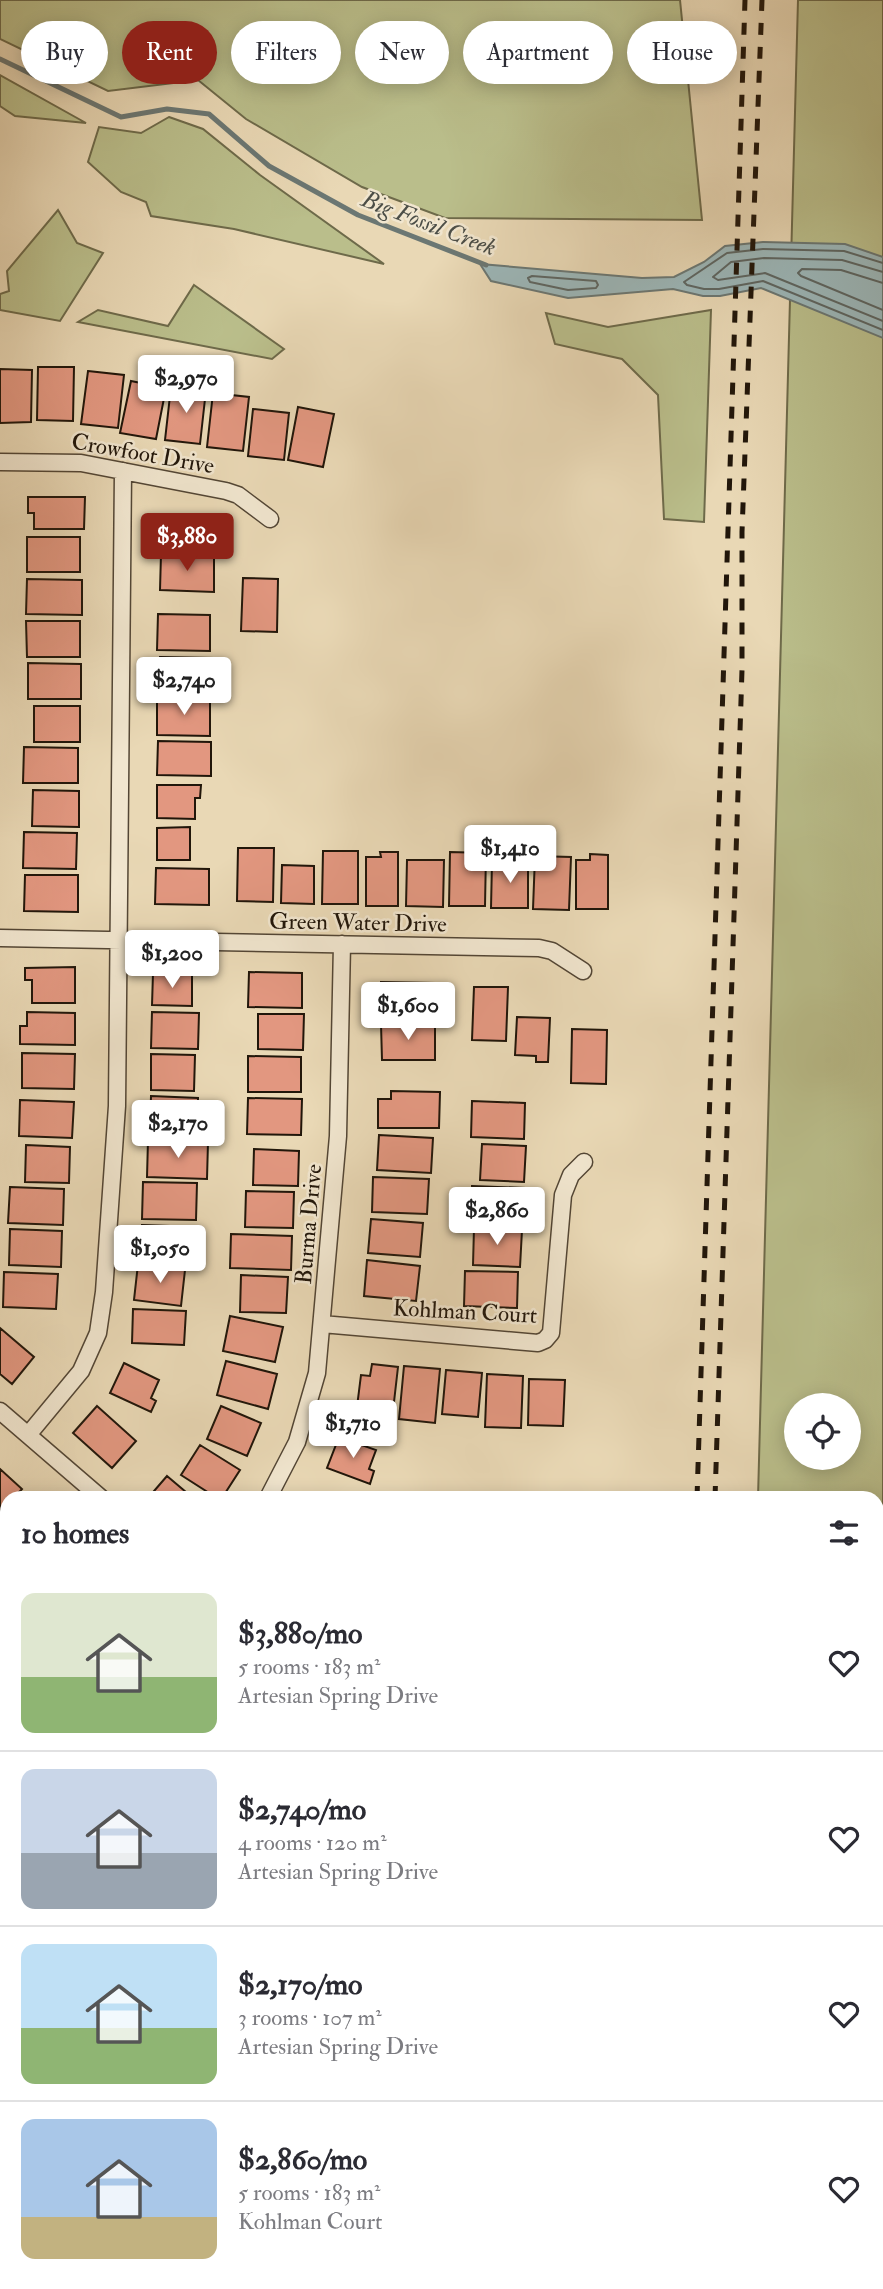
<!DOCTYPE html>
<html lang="en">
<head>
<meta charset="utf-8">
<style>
	:root { --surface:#fff; --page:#f7f7f7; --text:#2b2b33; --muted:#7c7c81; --line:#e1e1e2; --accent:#8f2418 }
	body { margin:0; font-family:"IM FELL Double Pica",serif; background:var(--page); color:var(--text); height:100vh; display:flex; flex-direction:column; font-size:26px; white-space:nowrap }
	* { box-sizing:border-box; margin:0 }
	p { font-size:23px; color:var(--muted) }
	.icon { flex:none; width:38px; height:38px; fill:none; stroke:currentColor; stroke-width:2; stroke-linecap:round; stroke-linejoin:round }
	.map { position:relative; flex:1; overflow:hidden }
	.drawer { position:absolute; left:0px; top:1491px; width:884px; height:798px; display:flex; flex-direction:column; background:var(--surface); border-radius:21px 21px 0 0; box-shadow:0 4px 18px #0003 }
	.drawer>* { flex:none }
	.guide { position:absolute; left:21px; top:21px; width:842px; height:63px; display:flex; gap:14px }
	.tools { position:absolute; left:784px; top:1393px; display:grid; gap:14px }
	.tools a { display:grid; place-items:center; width:77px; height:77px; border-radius:50%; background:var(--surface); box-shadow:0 4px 18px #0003; font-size:35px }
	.price { position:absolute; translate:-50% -60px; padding:0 16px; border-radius:7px; background:#fff; color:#222; font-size:23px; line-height:46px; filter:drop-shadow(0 2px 4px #0008) }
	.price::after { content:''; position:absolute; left:50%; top:42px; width:21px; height:16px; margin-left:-10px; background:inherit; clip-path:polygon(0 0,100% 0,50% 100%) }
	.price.selected { background:var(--accent); color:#fff }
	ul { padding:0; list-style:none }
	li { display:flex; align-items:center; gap:21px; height:175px; padding:0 21px }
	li+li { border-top:2px solid var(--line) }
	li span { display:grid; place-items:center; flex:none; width:196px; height:140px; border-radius:14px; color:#555 }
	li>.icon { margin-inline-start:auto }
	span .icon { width:84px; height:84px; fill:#fffc; stroke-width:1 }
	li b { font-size:30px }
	h2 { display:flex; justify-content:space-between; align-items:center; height:84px; padding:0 21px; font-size:30px }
	.tag { padding:0 24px; border-radius:32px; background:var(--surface); box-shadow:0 4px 18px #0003; font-size:24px; line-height:63px }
	.tag.selected { background:var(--accent); color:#fff }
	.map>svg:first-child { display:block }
	.green { fill:#babe8b; stroke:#6e6a4a; stroke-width:2; fill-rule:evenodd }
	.water { fill:#9cb7b9; stroke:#6b7773; stroke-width:2 }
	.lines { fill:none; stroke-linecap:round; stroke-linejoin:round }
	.shore { stroke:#5e6662; stroke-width:2 }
	.stream { stroke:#6b7773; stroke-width:5 }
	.building { fill:#e29780; stroke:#21160a; stroke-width:2 }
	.minor-casing { stroke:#534635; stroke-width:19 }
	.path { stroke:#21160a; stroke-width:3.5; stroke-dasharray:2 3.5; stroke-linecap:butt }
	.minor { stroke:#f1e6cf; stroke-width:16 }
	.rail { stroke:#21160a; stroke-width:5; stroke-dasharray:12 12; stroke-linecap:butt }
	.labels { text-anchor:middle; stroke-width:5; stroke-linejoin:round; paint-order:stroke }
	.street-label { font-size:23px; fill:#21160a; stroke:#f1e6cf }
	.water-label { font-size:24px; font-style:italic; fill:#4c4e47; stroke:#f1e6cf }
</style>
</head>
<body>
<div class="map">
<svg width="883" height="2289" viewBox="0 0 883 2289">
	<rect width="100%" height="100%" fill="#e9d8b5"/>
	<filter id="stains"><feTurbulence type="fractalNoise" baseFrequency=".00286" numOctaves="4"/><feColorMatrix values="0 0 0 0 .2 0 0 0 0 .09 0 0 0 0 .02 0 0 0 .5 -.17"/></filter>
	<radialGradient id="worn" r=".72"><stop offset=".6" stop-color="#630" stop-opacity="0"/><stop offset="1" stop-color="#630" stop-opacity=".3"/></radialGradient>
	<path class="green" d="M0,0H680L702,220L445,218L362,187L246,119L198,80L108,91L0,39Z
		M798,0H883V1872H877V1498H758ZM796,1405H849V1458H796Z
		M0,75L86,123L15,116L0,106Z
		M169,117L203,129L260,175L384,264L234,229L151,216L146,202L121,192L88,162L99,127L141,133Z
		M58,210L77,243L103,253L60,321L0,310V294L9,291L7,271Z
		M194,285L284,349L272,359L78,322L98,310L168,326Z
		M711,310L704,522L664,519L658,395L622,359L555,344L546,313L608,327Z
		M352,2282H487V2289H352Z"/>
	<path class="water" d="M763,242L845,244L883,257V338L761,288L720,296H703L673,289L568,298L491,281L480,264L642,278L674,277L704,262L725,246Z"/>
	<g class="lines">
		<path class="shore" d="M883,263L844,251L763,249L727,253L684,282L687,285L704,289H719L763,281L883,330
			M883,272L842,260L764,258L731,262L713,277L718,280L765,273L883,321
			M532,276L596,281L598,285L596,288L568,290L530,282L528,278Z
			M883,283L841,270L802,269L798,273L801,276L883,310"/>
		<path class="stream" d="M0,59L121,117L167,109L209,114L269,166L358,215L486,265"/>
	</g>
	<path class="building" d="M38,367H74L73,421L37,420Z
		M0,369L32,370L31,422L0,423Z
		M88,371L124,375L118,428L81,424Z
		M131,381L166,388L156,439L120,433Z
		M171,387L206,390L200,444L165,440Z
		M213,393L249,397L243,451L207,447Z
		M298,407L334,414L323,467L288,460Z
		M253,409L289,413L284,460L248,456Z
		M28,497H85L84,529H34V513H28Z
		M27,537H80V572H27Z
		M161,554L214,556V592L160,590Z
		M243,578L278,579L277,632L241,631Z
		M27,579L82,580V615L26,614Z
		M158,614L210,615V651L157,650Z
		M26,621H80V657H27Z
		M160,657L213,658V693L159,692Z
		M28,663L81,664V699H28Z
		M157,699L210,700V736L157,735Z
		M34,706H80V742H34Z
		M158,741L211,742V776L157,775Z
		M24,747L78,748V783H23Z
		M157,785H201L200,798H195V819L157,818Z
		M33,790L79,791V827L32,826Z
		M190,827V860H157V828Z
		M24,832L77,833L76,869L23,868Z
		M238,848H274L273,902L237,901Z
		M323,851H358V904H322Z
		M380,852H398V906H366V857H381Z
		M450,852L486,853L485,906H449Z
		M590,854L608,855V909H576V860H590Z
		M535,856L571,857L569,910L533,909Z
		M407,860H444L443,907L406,906Z
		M492,862H528V908H491Z
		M282,865L314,866V904L281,903Z
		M156,868L209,869V905L155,904Z
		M25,875H78V912L24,911Z
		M75,967V1003H32V980H25V968Z
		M249,972L302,973V1008L248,1007Z
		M153,973L192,974V1006L152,1005Z
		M381,982L434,983L433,1018H380Z
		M474,987H508L506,1041L472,1040Z
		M27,1012L75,1013V1045L20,1044V1026H27Z
		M152,1012L199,1013L198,1049L151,1048Z
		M258,1014H304L303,1050L258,1049Z
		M517,1017L550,1018L548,1062H536V1056L515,1055Z
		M381,1024H435V1060H382Z
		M572,1029L607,1030L606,1084L571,1083Z
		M22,1053L75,1054L74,1089L22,1088Z
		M151,1054L195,1055L194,1091L151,1090Z
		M248,1056L301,1057V1092H248Z
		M391,1091L440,1092L439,1128H378V1099H391Z
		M151,1096L198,1098L197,1134L150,1132Z
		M248,1098L302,1099L301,1135L247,1134Z
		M20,1100L74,1102L72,1138L19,1136Z
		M472,1101L525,1103L524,1139L471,1137Z
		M379,1135L433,1138L431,1173L377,1170Z
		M148,1140L208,1142L207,1179L147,1177Z
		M482,1144L526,1146L524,1182L480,1180Z
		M26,1145L70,1147L69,1183L25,1182Z
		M254,1149L299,1151L298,1186L253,1185Z
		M373,1177L429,1179L427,1214L372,1212Z
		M143,1182L197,1183L196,1220L142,1219Z
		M472,1186L525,1188L523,1224L471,1222Z
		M10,1187L64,1189L63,1225L8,1223Z
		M246,1191L294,1192L293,1228L245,1227Z
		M371,1219L423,1223L420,1257L368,1253Z
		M142,1225L197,1227L195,1262L141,1260Z
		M474,1228L522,1230L520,1267L473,1265Z
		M10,1229L62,1231L61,1267L9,1265Z
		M231,1234L292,1236L291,1270L230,1268Z
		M367,1260L420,1266L416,1301L364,1296Z
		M138,1264L185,1270L181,1306L134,1300Z
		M465,1271L518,1272L517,1308L464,1306Z
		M4,1272L58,1274L56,1309L3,1307Z
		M241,1275L288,1277L286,1313L240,1312Z
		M133,1309L186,1311L184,1345L132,1343Z
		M230,1316L283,1327L275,1362L223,1351Z
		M0,1328L34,1357L12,1384L0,1374Z
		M226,1361L277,1374L268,1409L217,1395Z
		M124,1363L159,1380L151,1398L156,1401L151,1412L110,1393Z
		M372,1364L398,1367L391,1428L355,1423L361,1375L370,1376Z
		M404,1366L440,1369L435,1423L399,1419Z
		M446,1370L482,1373L478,1417L442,1414Z
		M487,1374L523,1376L521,1428L485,1427Z
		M529,1379L565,1380L563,1426L528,1425Z
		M97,1406L136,1441L112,1468L73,1433Z
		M221,1406L261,1423L247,1456L207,1439Z
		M339,1437L376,1450L369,1469L374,1471L370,1484L327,1468Z
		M200,1445L240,1470L222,1498H217L181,1475Z
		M0,1469L22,1489L14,1498H7V1506L0,1514Z
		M167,1476L193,1498H148Z
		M877,1969H883V2005H877Z
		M877,2018H883V2053H877Z
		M877,2059H883V2095H877Z
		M877,2102H883V2138H877Z
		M883,2160V2198L877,2200V2162Z
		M0,2236H7V2282H61V2289H0Z"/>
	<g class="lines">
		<defs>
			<path id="minor" d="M0,462L81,463L226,491L238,495L270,519
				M0,938L539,948L552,951L583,971
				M322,1324L538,1343L545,1340L551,1333L563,1195L571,1175L584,1162
				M0,1411L101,1498
				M28,1435L81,1371L98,1333L104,1292L117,1106L123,471
				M268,1498L297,1442L317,1373L338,1136L342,944"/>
		</defs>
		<use href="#minor" class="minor-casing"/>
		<path class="path" d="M0,1838L7,1834
			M0,1921L7,1917
			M0,1946L7,1944
			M0,2059L7,2058"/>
		<use href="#minor" class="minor"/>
		<path class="rail" d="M697,1498L745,0
			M715,1498L742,670V532L762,0
			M672,2289V2282
			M690,2289V2282"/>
	</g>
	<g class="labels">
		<g class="street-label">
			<text transform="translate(143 453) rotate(10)" y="8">Crowfoot Drive</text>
			<text transform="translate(358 922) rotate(1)" y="8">Green Water Drive</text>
			<text transform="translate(308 1224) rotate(-85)" y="8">Burma Drive</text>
			<text transform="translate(465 1311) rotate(3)" y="8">Kohlman Court</text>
		</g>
		<g class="water-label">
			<text transform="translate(429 223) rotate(21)" y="8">Big Fossil Creek</text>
		</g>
	</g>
	<rect width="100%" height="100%" filter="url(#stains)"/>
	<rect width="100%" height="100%" fill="url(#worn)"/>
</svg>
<div class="tools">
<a><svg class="icon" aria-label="locate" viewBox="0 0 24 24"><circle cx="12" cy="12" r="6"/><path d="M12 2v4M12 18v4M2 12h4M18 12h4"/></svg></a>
</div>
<b class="price" style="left:186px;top:415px">$2,970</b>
<b class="price selected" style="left:187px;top:573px">$3,880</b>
<b class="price" style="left:184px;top:717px">$2,740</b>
<b class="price" style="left:510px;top:885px">$1,410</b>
<b class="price" style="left:172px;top:990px">$1,200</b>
<b class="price" style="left:408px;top:1042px">$1,600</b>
<b class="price" style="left:178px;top:1160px">$2,170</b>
<b class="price" style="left:497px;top:1247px">$2,860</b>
<b class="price" style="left:160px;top:1285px">$1,050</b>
<b class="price" style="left:353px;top:1460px">$1,710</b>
<div class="guide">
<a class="tag">Buy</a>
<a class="tag selected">Rent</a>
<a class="tag">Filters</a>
<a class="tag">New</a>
<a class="tag">Apartment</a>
<a class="tag">House</a>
</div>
<section class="drawer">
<h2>10 homes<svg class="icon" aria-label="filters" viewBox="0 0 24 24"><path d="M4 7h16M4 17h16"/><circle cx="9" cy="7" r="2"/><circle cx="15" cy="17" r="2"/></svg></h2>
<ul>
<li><span style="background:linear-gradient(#dfe7d0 60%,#8fb573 0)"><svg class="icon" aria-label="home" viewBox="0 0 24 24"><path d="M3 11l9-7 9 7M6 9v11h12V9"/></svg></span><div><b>$3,880/mo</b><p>5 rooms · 183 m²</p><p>Artesian Spring Drive</p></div><svg class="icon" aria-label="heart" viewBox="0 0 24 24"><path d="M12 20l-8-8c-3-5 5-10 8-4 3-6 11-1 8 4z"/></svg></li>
<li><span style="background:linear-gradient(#c9d6e8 60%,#9aa5b1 0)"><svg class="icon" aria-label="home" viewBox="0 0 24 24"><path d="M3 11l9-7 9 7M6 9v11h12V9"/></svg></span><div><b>$2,740/mo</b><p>4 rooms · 120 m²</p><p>Artesian Spring Drive</p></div><svg class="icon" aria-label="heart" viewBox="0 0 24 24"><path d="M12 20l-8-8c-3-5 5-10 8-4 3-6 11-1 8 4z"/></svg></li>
<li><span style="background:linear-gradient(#bfe0f5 60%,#8fb573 0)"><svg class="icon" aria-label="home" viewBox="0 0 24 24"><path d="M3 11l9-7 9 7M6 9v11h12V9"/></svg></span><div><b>$2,170/mo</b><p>3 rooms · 107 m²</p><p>Artesian Spring Drive</p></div><svg class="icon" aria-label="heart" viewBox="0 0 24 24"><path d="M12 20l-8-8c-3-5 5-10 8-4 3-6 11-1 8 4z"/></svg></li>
<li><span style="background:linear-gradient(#a9c7e8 70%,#c2b280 0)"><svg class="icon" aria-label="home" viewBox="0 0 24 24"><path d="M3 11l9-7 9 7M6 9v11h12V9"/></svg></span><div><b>$2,860/mo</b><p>5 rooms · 183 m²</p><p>Kohlman Court</p></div><svg class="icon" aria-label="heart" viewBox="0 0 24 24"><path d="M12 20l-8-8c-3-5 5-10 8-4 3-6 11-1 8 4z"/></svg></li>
</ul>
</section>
</div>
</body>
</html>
